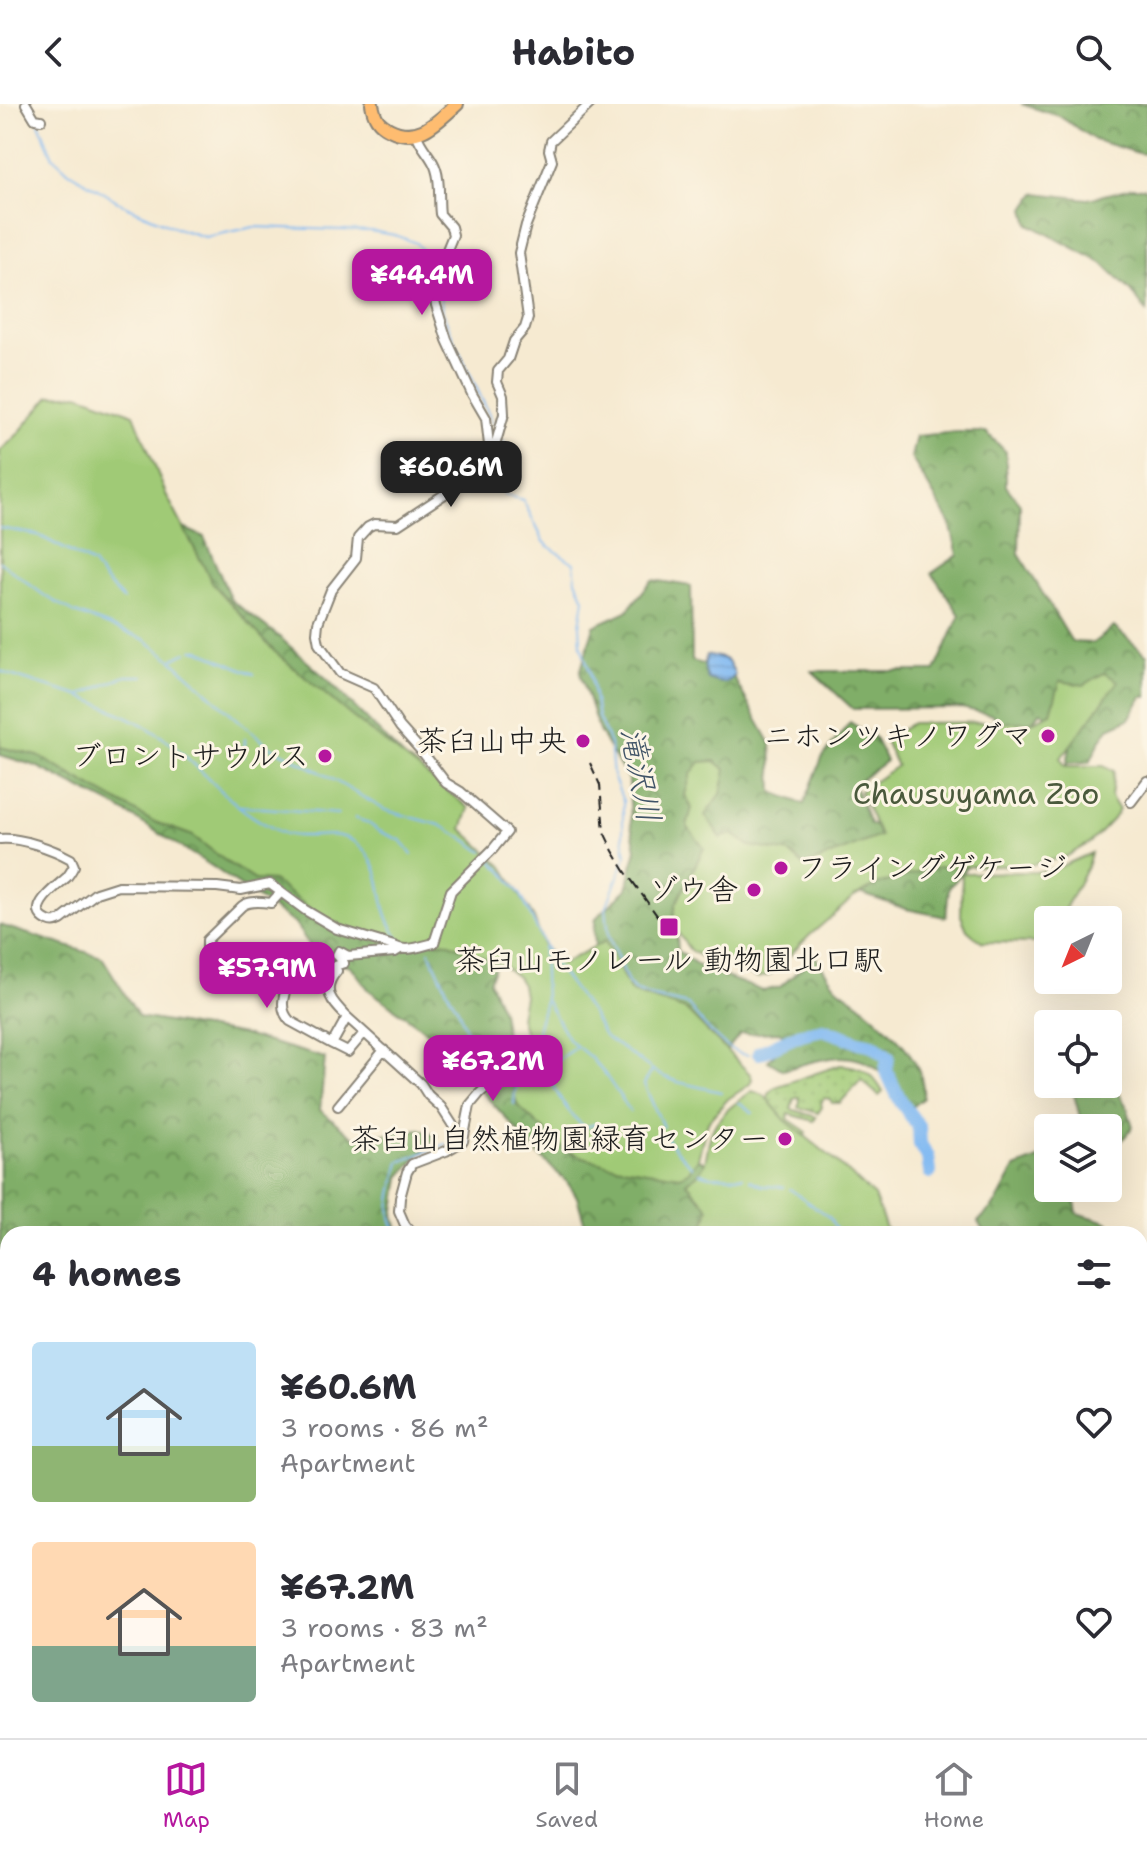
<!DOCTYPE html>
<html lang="en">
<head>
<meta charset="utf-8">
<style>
	:root { --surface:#fff; --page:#f2f2f3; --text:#2b2b33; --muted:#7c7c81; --line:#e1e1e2; --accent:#b5179e }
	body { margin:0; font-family:"Shantell Sans","Klee One",sans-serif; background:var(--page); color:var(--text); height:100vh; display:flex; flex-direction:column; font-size:30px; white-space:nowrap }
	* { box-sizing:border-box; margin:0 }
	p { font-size:26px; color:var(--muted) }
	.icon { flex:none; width:44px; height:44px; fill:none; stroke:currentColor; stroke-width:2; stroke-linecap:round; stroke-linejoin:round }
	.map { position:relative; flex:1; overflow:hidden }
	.drawer { position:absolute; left:0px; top:1122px; width:1148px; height:512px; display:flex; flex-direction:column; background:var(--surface); border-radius:24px 24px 0 0; box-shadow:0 8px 32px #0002 }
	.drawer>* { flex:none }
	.needle { width:52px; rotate:223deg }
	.controls { position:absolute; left:1034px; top:802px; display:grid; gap:16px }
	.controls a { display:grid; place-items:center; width:88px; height:88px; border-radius:8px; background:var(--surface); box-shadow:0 8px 32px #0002; font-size:40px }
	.price { position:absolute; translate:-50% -68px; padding:0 18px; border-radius:16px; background:var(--accent); color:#fff; font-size:26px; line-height:52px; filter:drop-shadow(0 2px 4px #0008) }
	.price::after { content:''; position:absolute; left:50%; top:48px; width:24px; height:18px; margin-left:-12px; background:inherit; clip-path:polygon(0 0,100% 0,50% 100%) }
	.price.current { background:#222; color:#fff }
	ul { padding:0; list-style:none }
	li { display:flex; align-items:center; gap:24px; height:200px; padding:0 32px }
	li span { display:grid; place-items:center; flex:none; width:224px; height:160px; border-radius:8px; color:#555 }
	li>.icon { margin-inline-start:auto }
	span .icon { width:96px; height:96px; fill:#fffc; stroke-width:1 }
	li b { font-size:34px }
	h2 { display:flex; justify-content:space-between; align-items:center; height:96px; padding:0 32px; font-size:34px }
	header { display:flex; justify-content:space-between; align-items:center; height:104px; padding:0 32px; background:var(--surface); font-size:36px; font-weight:700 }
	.tab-bar { display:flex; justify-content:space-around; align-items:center; height:112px; border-top:2px solid var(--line); background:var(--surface); font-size:22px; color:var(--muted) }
	.tab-bar a { display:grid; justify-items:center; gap:4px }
	.tab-bar .current { color:var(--accent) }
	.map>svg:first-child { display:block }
	.grass { fill:url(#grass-dots); stroke:#5e7349; stroke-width:2 }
	.forest { fill:url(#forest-crowns); stroke:#4e6542; stroke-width:2 }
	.park { fill:#a0ca76; stroke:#5e7349; stroke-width:2 }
	.water { fill:url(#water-rules); stroke:#4f6b87; stroke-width:2 }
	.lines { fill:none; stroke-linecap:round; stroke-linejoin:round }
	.stream { stroke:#82baf2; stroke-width:2 }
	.river { stroke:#82baf2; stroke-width:14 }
	.minor-casing { stroke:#898376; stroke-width:12 }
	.primary-casing { stroke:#898376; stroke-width:16 }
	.minor { stroke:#fff; stroke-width:8 }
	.primary { stroke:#febc70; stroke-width:12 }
	.rail { stroke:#1c1c1c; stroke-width:2; stroke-dasharray:12 6; stroke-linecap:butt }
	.poi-dot { fill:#b5179e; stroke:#fcf5e5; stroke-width:3 }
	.labels { text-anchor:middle; stroke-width:6; stroke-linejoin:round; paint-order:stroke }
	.poi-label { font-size:30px; fill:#1c1c1c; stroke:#fcf5e5; text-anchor:end }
	.park-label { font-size:30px; fill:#4a593c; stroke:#fcf5e5 }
	.water-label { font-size:32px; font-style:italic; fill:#405367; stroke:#fcf5e5 }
</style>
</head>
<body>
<header><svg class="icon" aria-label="back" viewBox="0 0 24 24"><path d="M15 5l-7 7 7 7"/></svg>Habito<svg class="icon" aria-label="search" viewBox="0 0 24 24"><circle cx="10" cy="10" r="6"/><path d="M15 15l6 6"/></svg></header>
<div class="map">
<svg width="1147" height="1634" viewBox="0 0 1147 1634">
	<defs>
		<pattern id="grass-dots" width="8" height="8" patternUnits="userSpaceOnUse" patternTransform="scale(2)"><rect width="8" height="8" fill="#a0ca76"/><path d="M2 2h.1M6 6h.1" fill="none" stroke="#89ad66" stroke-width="1.8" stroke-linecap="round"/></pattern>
		<pattern id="forest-crowns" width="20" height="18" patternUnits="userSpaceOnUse" patternTransform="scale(2)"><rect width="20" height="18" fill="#80ae67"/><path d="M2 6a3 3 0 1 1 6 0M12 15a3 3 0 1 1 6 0" fill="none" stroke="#688d54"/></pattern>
		<pattern id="water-rules" width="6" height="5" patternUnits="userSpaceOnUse" patternTransform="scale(2)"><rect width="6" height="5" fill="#82baf2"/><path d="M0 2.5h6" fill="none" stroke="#709fcf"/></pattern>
	</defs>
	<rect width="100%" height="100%" fill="#fcf5e5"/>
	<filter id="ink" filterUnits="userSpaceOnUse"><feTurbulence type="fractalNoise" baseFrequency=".0125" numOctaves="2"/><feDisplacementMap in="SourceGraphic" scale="16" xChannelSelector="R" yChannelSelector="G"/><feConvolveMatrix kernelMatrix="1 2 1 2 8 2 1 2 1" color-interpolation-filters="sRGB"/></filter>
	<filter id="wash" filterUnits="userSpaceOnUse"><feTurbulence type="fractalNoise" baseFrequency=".006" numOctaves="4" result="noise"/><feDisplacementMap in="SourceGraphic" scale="32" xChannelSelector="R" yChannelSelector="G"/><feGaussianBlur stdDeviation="1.8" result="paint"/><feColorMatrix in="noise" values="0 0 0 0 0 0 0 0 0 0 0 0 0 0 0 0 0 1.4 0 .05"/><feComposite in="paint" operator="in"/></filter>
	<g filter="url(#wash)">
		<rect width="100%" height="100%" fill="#f6ead1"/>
		<path class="grass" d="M840,961C861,961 873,970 883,988L879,992L861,976L840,999H832L830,995L824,994L821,999L822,1003L818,1009L798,1003L800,997L799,993L794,995L791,1005L816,1013L814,1017L789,1010L788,1015L807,1028L804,1035L767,1002L769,989L775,983Z"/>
		<path class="forest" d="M1021,0H1147V49L1141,50L1095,36L1059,12Z
			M1131,84H1144L1147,86V208L1131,187L1102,159L1029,120L1025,105L1036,89L1088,95Z
			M958,328H986L1006,348V382L1020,400L1019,450L1072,538L1093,539L1114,523L1147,551V593H1142L1129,615L1109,624L1100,637L1090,658L1067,659L1071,639L1068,620L1041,608L1020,629L1000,626L993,611L961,604L853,605L812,567H935L960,511L932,469L958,451L950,419L911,353L916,332Z
			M150,409L204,433L231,496L277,531L327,575L449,699L501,848L489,877L502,907L508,945L539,983L663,1035L712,1062L728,1130H582L586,1124L577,1093L567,1078L540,1052L469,973L442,949L432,931L369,886L351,862L315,850L295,820L213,763L115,702L36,662L0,651V533L267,597Z
			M652,476L691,482L692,557L730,567L771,640L773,688L804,700L822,654L850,618L875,634L886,657L854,681L870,720L906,736L971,758L949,784L946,813L906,805L851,786L675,805L678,847L702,864L763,887L780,883L815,852C822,861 828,874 837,883C846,891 858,897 867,906C893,929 926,956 923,994L905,1008C897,996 891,980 881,969C853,941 816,957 783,966L768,957L788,934L779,928L740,930L721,954L674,949L596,855L594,827L596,814L627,785L636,745L631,721L629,677L599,627L580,569L594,522L627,507Z
			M0,821L102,853L139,913L244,931L325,954L320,1006L355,1034L420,1025L437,1032L400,1073L394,1112L399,1130H8V1626H738L739,1634H0Z
			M1108,972L1127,1003L1133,1023L1108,1053V1024H1083L1071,980H1108Z
			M1048,1051V1084H1073L1077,1109L1107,1118L1120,1130H985L978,1118L996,1099L1015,1064Z
			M1140,1148L1147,1155V1291L1140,1290Z"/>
		<path class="park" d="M79,290L134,310L166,390L213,480L274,547L350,611L469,704L462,725L503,763L534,814L544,843L562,860L605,837L631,888L686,906L751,971L752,976L749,981L728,995L709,1016L705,1026L698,1055L688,1068L680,1072L634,1065L609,1061L577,1051L563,1044L518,1002L514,990L517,971L527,947V937L520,913L524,892L522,881L517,873L503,862L450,839L421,837L407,839L347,825L316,809L273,777L255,776L228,759L193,732L152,717L38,652L0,643V347L16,332L50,292Z
			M1104,569L1118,577L1061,654L1065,662H1104L1114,667L1111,693L1119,706L1112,716L1091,738L1065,753L1030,761L938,763L879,780L854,793L809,832L770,871L757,874L724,861L710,858L690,846L672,820L676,800L704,744L687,722L692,704L685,691L691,670L700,658L715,657L726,666L721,690L705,711L721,734L732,730L750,742L790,749L804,762L880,732L860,687L897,662L885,637L912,619L1032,618L1051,609L1060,577L1084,581Z
			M1091,749L1087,763L1059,816H1048V832L1035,839L983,838L974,832L967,826L961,812L962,769L1036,768L1055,765Z
			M752,987L764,991L785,1016L831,1053L874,1092L888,1130H702L709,1104L686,1078C714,1064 702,1045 714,1023C722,1008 738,997 752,987Z
			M677,1626H984L981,1634H676Z"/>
		<path class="water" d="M707,551C725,554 729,554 735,571C727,582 719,579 708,575C704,566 703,560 707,551Z"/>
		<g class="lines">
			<path class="stream" d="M39,19L53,53L69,68L126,102L176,124L205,133L254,123L370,127L395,131L416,139L436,163
				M439,176L442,206L453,234L493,319
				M503,336L508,348L501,384L505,391L523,396L543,436L548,442L574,459L576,476L584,495L580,521L581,542L590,568L598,613L610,640L613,672L623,697V732L626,752L606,804L609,833L628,879L634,886L654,893L688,901C700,917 727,951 748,951
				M0,424L38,431L93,460L103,474L123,496
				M0,458L45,492L75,509L144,535L172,556L236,614L269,642L320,668L385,706L440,721L466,736L483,748
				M193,546H199L254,570
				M174,555L187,548
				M0,567C24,577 51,583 76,591C100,600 131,613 153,627C196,654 225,701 271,723C279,728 290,732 300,732C324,733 343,725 363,745C380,762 380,784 385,806C388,819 395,828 402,839
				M81,591L126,572H144
				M244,652L245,635
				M240,702L338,710
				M355,714L368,719L379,727L402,737L412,751
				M489,754L504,769L521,791L551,855L592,910L604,932L660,971L678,978L721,988
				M429,847L449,890L459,907L474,948L481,982
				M547,898L569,936L590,953L604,969L630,1007
				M575,943C568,950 555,955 551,964C545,979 573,1015 585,1023L596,1020
				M652,967L644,980L663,1023
				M739,999L753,1009
				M514,1000L515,987L530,953L545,897L543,843
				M666,1030L668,1037L692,1063
				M700,1069L711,1072L743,1073
				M750,1076L763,1082L784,1083
				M790,1085L830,1114L839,1130
				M400,1130C381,1112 395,1080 400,1058L446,1040
				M527,1626L531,1634
				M771,1629L772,1634"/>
			<path class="river" d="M759,949L801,930L823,925L859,938L873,941L888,953L886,967L901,998L919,1023L920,1040L928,1053L930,1068"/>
		</g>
	</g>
	<g filter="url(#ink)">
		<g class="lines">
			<defs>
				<path id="minor" d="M26,0L35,15L41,16
					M417,31C421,44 432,52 436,65C441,80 438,95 440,110L451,123L453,131L442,158L441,167L436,173L433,183L436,201L447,236L472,290L486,314L489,341L493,351
					M1131,698L1147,677
					M0,735C20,733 53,745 71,755L74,762C71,767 71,768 67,773C59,781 22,805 48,817C55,820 55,818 61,816L96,789L118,782L217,783L241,786L270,780L305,806L337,825L394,842C406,849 421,842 434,839L451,787L493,745L507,728L461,688L446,679L424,650L400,623L374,584L340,569L319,540L317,529L318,519L331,486L356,454L358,434L368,423L374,420L398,421L460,380L475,374L489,363L504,310L503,292L497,278L498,267L508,255L514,237L525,224L528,214L519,149L526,121L552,57L549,46L551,37L590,0
					M281,788L271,799C262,798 249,796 242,802L207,836V844L211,853L247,863L265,848H277L292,862C290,882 274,900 290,917L332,940L347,913L421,980L428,991L441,1003L463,1037
					M292,862L308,864L323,862L333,871
					M347,913C332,898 320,886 337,867L335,862L344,859L337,851L339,847L348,852L395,848L400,845
					M332,940L348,948L364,929
					M338,1002L384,946
					M412,1130L405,1121L399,1107L400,1094L407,1068L412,1060L446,1047L463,1037L470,1001L480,989L516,958
					M1140,1453L1147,1457"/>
				<path id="primary" d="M372,0C374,12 378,20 389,25C418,40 437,18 457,0"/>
			</defs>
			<use href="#minor" class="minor-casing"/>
			<use href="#primary" class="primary-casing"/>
			<use href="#minor" class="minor"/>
			<use href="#primary" class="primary"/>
			<path class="rail" d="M590,659L600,681L604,728L613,747L625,767L671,831"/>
		</g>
	</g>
	<g class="poi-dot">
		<circle cx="1048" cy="632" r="8"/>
		<circle cx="583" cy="637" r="8"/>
		<circle cx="325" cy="652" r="8"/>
		<circle cx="781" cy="764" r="8"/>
		<circle cx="754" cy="786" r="8"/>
		<rect x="659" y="813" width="20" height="20" rx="4"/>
		<circle cx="785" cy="1035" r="8"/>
	</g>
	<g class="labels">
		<g class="poi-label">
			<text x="1032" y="642">ニホンツキノワグマ</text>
			<text x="567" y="647">茶臼山中央</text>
			<text x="309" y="662">ブロントサウルス</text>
			<text x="797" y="774" text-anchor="start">フライングゲケージ</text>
			<text x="738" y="796">ゾウ舎</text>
			<text x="669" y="866" text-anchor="middle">茶臼山モノレール 動物園北口駅</text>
			<text x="769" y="1045">茶臼山自然植物園緑育センター</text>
		</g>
		<g class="park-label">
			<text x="976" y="700">Chausuyama Zoo</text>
		</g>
		<g class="water-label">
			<text transform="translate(641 671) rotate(79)" y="11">滝沢川</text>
		</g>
	</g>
</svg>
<div class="controls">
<a><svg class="needle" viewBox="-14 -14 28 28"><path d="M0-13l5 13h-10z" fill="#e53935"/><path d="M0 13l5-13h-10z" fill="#7c7c81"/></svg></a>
<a><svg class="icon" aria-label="locate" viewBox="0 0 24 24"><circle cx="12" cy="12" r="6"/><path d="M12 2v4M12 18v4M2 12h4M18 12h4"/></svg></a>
<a><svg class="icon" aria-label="layers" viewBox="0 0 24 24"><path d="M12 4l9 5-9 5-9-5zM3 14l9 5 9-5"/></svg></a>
</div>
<b class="price" style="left:422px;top:213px">¥44.4M</b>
<b class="price current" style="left:451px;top:405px">¥60.6M</b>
<b class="price" style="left:267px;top:906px">¥57.9M</b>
<b class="price" style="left:493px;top:999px">¥67.2M</b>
<section class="drawer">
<h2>4 homes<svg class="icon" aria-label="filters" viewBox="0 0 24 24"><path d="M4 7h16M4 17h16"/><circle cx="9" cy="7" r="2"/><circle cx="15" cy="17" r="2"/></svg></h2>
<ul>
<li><span style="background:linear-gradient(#bfe0f5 65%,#8fb573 0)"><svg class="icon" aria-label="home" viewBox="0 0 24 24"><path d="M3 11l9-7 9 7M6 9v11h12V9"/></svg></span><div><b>¥60.6M</b><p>3 rooms · 86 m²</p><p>Apartment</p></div><svg class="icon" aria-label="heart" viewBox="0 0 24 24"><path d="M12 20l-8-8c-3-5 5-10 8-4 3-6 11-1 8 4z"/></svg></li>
<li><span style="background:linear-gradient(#ffd9b3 65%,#7fa58c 0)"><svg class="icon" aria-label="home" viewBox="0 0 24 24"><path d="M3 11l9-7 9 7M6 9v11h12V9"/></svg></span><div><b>¥67.2M</b><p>3 rooms · 83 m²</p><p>Apartment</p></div><svg class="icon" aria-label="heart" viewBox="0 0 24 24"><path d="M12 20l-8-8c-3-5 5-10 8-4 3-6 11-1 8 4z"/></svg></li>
</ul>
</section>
</div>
<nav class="tab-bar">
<a class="current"><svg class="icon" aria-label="map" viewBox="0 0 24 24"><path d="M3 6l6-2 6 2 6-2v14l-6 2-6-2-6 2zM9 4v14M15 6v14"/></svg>Map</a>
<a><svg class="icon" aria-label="saved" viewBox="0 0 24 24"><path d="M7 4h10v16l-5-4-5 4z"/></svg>Saved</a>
<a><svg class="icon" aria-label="home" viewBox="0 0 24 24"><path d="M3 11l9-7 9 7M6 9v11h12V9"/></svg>Home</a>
</nav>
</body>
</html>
